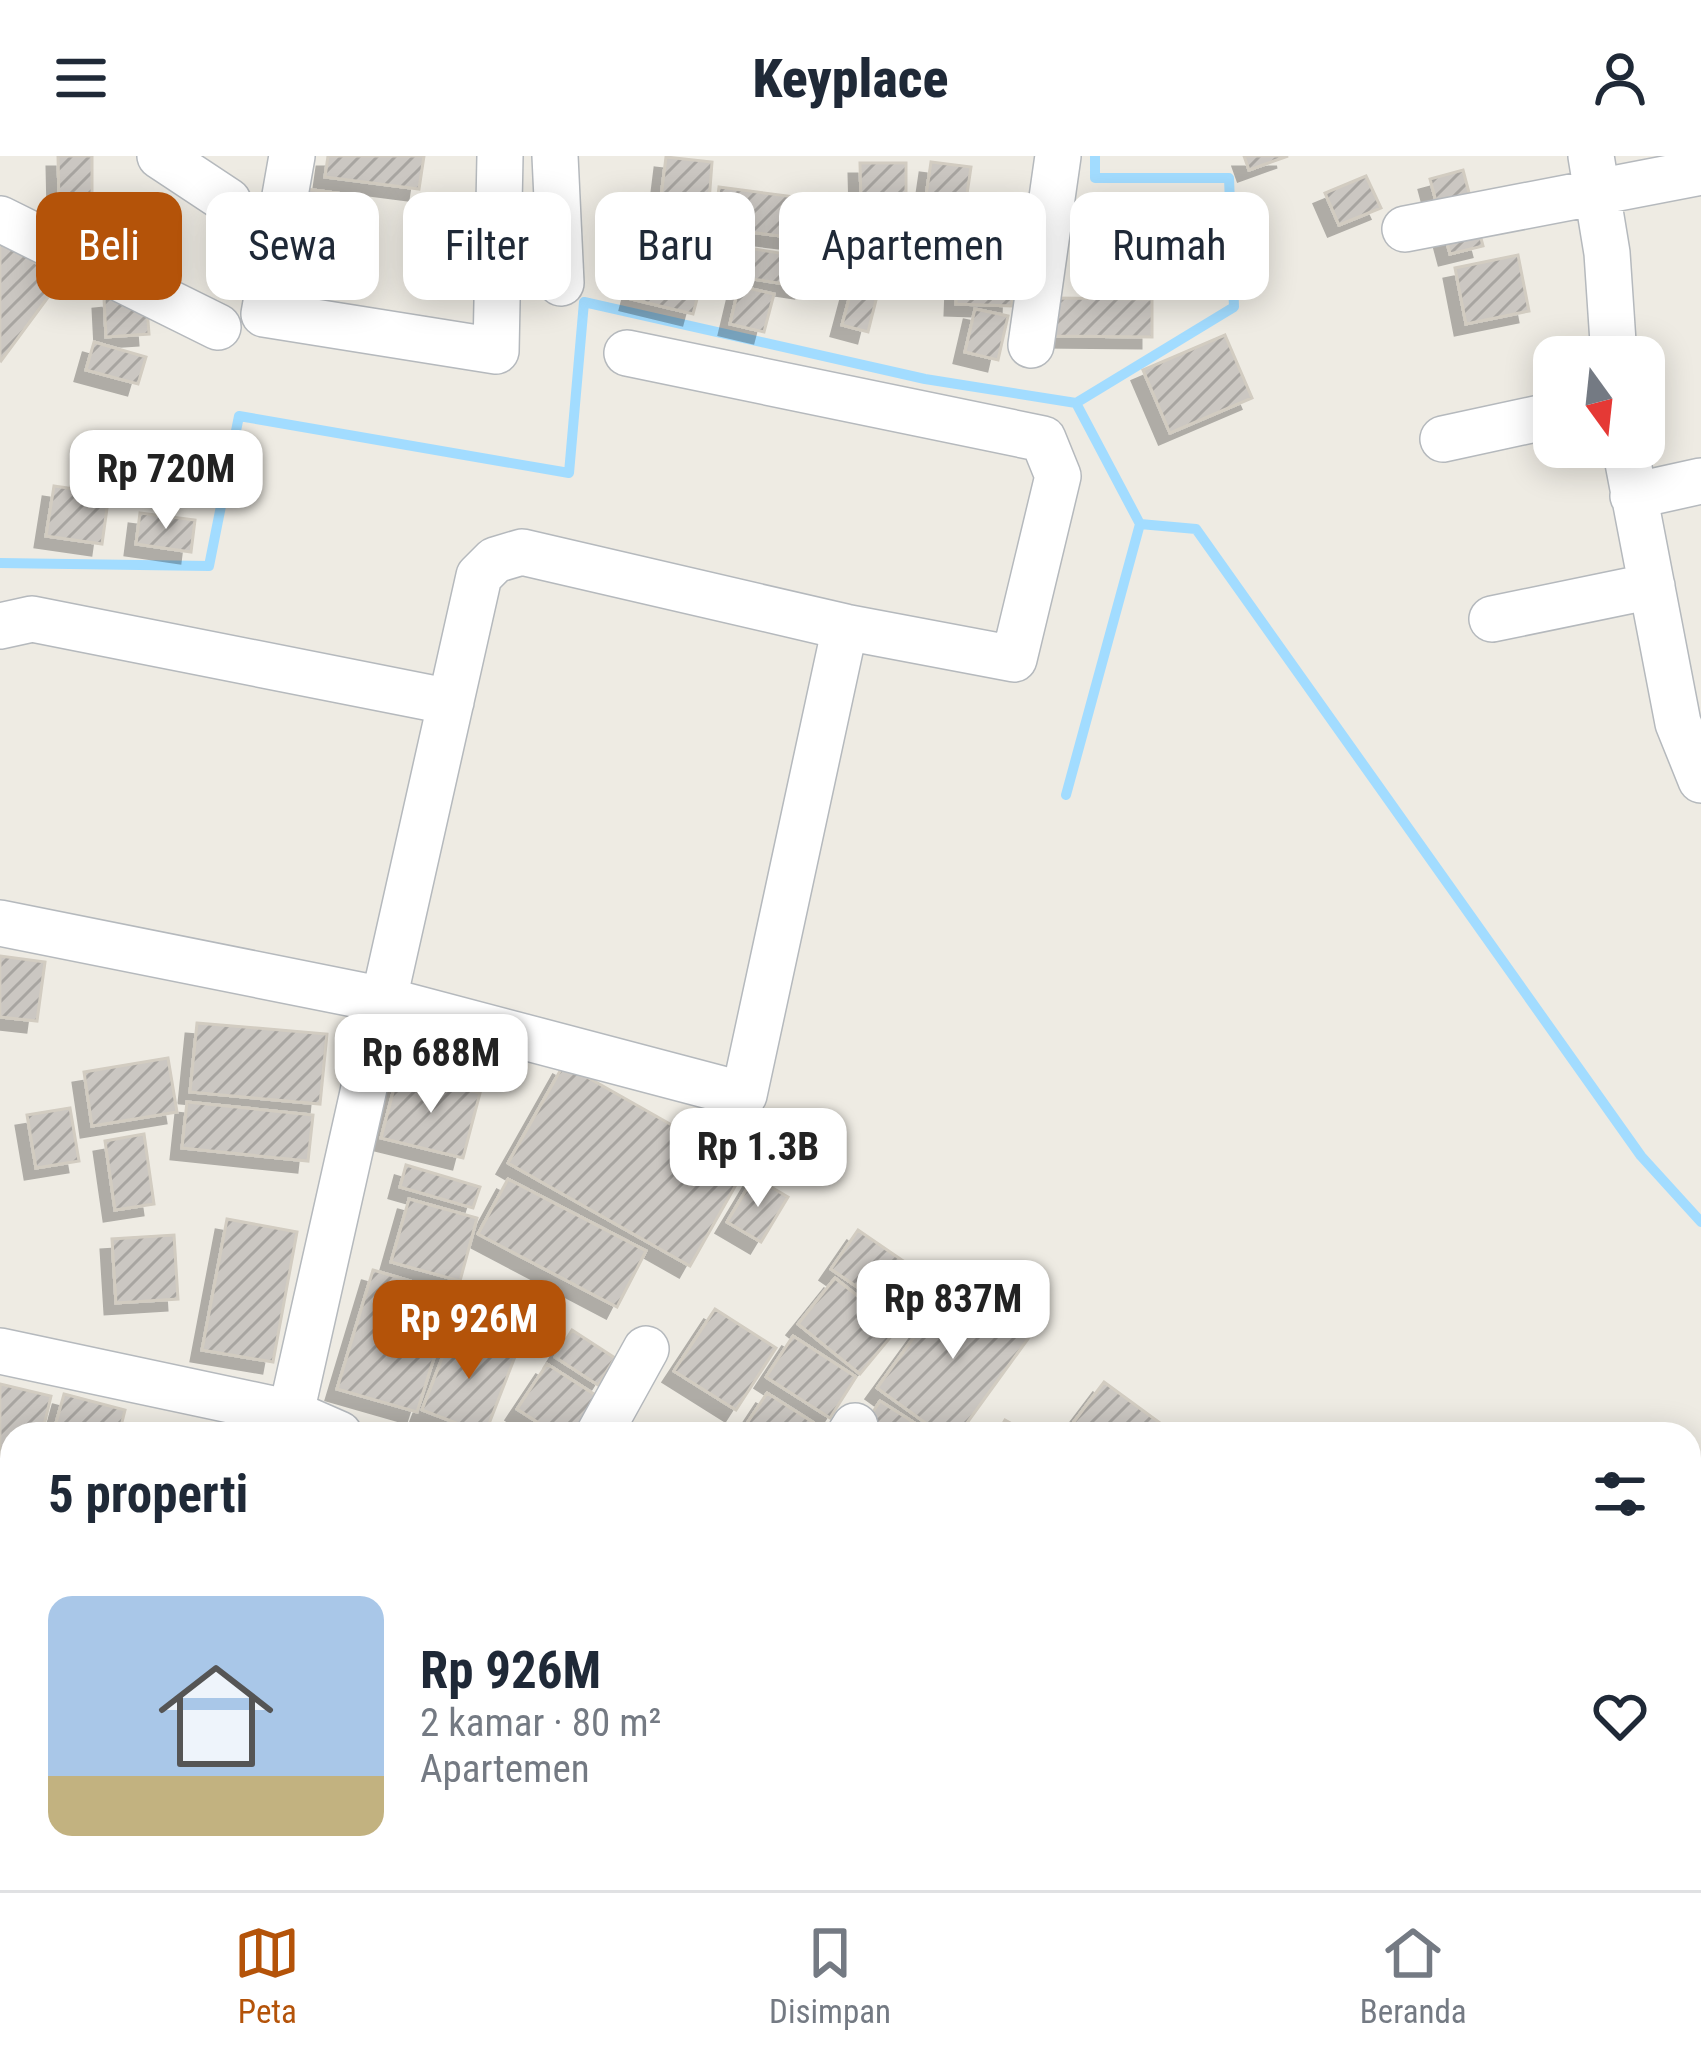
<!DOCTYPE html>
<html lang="id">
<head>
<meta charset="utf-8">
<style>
	:root { --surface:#fff; --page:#f2f2f3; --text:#1f2937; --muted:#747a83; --line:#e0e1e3; --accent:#b45309 }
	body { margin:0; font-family:"Roboto Condensed",sans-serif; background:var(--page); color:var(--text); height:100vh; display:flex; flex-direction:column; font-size:45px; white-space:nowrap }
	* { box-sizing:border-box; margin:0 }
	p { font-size:39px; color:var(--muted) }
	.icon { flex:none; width:66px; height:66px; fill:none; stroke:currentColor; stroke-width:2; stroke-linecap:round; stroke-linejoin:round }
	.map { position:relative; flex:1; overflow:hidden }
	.details { position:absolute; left:0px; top:1266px; width:1701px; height:468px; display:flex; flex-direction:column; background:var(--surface); border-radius:36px 36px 0 0; box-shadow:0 6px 30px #0003 }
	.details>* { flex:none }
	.top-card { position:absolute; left:36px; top:36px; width:1629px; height:108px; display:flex; gap:24px }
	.needle { width:78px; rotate:165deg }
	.buttons { position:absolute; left:1533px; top:180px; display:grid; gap:24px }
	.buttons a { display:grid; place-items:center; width:132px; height:132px; border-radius:24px; background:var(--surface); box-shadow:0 6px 30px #0003; font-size:60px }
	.price { position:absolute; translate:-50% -102px; padding:0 27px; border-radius:24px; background:#fff; color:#222; font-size:39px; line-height:78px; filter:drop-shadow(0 3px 6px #0008) }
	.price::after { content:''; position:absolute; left:50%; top:72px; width:36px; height:27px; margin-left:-18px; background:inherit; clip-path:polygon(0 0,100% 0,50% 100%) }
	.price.active { background:var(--accent); color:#fff }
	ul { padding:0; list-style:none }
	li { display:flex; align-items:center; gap:36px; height:300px; padding:0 48px }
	li span { display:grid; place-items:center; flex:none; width:336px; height:240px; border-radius:24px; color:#555 }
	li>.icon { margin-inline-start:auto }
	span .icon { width:144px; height:144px; fill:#fffc; stroke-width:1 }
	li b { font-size:51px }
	h2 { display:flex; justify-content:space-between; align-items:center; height:144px; padding:0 48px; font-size:51px }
	.chip { padding:0 42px; border-radius:24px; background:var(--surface); box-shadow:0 6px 30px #0003; font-size:42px; line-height:108px }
	.chip.active { background:var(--accent); color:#fff }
	header { display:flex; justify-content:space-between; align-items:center; height:156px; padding:0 48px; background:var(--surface); font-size:54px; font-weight:800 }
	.dock { display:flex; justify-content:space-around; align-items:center; height:168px; border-top:3px solid var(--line); background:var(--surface); font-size:33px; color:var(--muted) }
	.dock a { display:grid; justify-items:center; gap:6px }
	.dock .active { color:var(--accent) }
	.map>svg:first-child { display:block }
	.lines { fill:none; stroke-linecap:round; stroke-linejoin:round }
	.stream { stroke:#a2dcff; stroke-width:10 }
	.building { fill:url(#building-hatch); stroke:#d2ccc1; stroke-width:3; filter:url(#shadow) }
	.street-casing { stroke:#b5b9bd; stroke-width:48 }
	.street { stroke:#fff; stroke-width:45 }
</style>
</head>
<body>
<header><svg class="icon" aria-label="menu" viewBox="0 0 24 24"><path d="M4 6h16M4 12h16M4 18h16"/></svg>Keyplace<svg class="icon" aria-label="person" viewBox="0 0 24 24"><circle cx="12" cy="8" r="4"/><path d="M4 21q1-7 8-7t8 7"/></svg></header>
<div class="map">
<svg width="1701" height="1734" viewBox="0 0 1701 1734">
	<defs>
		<pattern id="building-hatch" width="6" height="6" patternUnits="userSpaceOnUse" patternTransform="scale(3)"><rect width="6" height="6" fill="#cbc7c2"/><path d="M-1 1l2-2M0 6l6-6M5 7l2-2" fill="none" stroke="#a8a5a1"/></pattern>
		<filter id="shadow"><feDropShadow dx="-11" dy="11" stdDeviation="0" flood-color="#0004"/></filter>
	</defs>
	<rect width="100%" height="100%" fill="#eeebe3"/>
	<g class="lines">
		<path class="stream" d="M1076,247L1234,151L1229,22H1095V0
			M0,407L209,410L239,260L569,317L584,146L925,223L1076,247L1140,368L1196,373L1641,1000L1701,1066
			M1066,639L1140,368"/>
	</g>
	<path class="building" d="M58,0H92V44L59,45Z
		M328,0H424L419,33L325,21Z
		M1244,0H1288L1249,14Z
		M666,1L712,6L709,46L661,41Z
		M931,6L971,11L963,65L923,60Z
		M860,7H906V46H861Z
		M1463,14L1483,90L1450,98L1430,23Z
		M1366,20L1381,52L1339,69L1325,37Z
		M719,31L795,41L790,81L714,72Z
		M306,33L359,40L352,92L299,85Z
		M670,52L701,53L698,105L668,104Z
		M835,53L899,57L898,87L833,84Z
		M932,75L1027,80L1025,117L929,111Z
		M0,80L60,125L1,205L0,204Z
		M730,89L810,102L805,131L726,119Z
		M1518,99L1529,155L1466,168L1455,112Z
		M642,101L704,117L693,158L631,143Z
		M857,113L882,120L868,176L842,169Z
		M957,122L1013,124L1012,150L956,148Z
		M739,130L774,138L764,176L730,168Z
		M146,138L149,178L106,181L104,142Z
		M1053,142L1152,143V181L1053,180Z
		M975,153L1008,160L998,204L965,196Z
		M1225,179L1252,242L1170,277L1143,214Z
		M94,186L146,201L138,228L86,214Z
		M54,330L109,338L102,388L46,380Z
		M140,357L195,364L191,396L136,388Z
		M0,800L45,806L37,865L0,861Z
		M197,867L327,878L320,948L190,936Z
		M168,902L177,956L92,970L84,916Z
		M564,908L746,1011L690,1110L508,1007Z
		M398,917L480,937L463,1002L381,982Z
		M187,946L313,959L308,1005L182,992Z
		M70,952L79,1005L36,1012L27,959Z
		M144,978L154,1048L115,1054L105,985Z
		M406,1009L480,1031L473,1052L400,1031Z
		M754,1021L788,1041L761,1086L727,1066Z
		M508,1023L646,1095L617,1151L478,1078Z
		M409,1043L477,1062L460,1125L391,1106Z
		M227,1063L297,1076L273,1206L202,1194Z
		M858,1074L931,1124L904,1163L831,1113Z
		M174,1079L178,1143L116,1147L112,1083Z
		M373,1114L454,1138L417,1256L337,1233Z
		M835,1122L898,1172L860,1218L798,1168Z
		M954,1126L1030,1180L959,1278H941L877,1232Z
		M715,1153L776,1192L736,1254L674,1215Z
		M453,1174L516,1198L485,1278L422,1254Z
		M572,1174L615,1202L598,1229L555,1201Z
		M793,1180L856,1221L830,1262L766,1221Z
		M547,1208L600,1242L575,1278H556L517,1253Z
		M1104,1226L1175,1278H1087L1073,1267Z
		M0,1228L51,1240L42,1278H12V1301L0,1299Z
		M767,1237L814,1267L807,1278H740Z
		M64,1238L125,1254L119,1278H53Z
		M880,1245L932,1278H859Z
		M1005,1264L1030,1278H997Z
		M0,1331L12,1334L0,1381Z
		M1701,1370V1425L1689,1416V1388Z
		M1689,1436L1701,1444V1530L1689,1522Z
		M12,1468V1600L0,1590V1482Z
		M1689,1615L1701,1621V1680L1689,1701Z
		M516,1722H561L549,1734H529Z
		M567,1722H608L596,1734H579Z
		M688,1722H737L750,1734H677Z
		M1033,1722H1052L1068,1734H1024Z
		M1203,1722H1222L1234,1734H1191Z
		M1236,1722H1287L1275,1734H1248Z
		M1298,1722H1339L1350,1734H1284Z
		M1347,1722H1460L1448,1734H1359Z"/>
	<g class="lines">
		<defs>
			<path id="street" d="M160,0L228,45
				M292,0L264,158L496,195L500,0
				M555,0L561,127
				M1591,0L1607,97L1614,201
				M0,63L218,171
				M1405,73L1701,16
				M1031,189L1058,0
				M1443,283L1554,259
				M1625,291L1678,567L1701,624
				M1633,340L1701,325
				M1492,463L1652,430
				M0,470L32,463L451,546
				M0,767L384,844L744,939L845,471L1014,503L1058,320L1043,283L627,197
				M0,1195L291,1257
				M339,1278L291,1257L479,420L495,404L522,396L845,471
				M599,1278L646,1193
				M850,1278L855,1270
				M1689,1596L1701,1603
				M0,1711L22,1734
				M869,1722L884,1734
				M447,1734L460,1722
				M791,1734L803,1722
				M1147,1734L1159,1722"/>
		</defs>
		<use href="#street" class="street-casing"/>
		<use href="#street" class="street"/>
	</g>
</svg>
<div class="buttons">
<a><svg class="needle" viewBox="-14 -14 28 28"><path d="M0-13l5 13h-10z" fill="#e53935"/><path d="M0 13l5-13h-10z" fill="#747a83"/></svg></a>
</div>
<b class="price" style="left:166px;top:376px">Rp 720M</b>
<b class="price" style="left:431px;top:960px">Rp 688M</b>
<b class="price" style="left:758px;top:1054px">Rp 1.3B</b>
<b class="price" style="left:953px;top:1206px">Rp 837M</b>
<b class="price active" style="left:469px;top:1226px">Rp 926M</b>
<div class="top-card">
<a class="chip active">Beli</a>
<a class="chip">Sewa</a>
<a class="chip">Filter</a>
<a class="chip">Baru</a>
<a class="chip">Apartemen</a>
<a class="chip">Rumah</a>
</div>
<section class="details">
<h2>5 properti<svg class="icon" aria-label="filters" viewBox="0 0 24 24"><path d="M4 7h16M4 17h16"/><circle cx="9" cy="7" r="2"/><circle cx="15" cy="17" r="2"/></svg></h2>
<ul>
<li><span style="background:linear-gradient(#a9c7e8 75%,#c2b280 0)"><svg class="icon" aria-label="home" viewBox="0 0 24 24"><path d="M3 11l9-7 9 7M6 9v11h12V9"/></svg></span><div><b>Rp 926M</b><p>2 kamar · 80 m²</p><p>Apartemen</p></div><svg class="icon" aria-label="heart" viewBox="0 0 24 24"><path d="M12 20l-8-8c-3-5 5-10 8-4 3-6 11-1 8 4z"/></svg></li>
</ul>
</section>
</div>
<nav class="dock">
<a class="active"><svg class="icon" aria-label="map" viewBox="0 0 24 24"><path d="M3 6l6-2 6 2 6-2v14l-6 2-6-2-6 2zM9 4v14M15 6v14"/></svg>Peta</a>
<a><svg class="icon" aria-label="saved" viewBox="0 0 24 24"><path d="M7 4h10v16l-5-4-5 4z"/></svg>Disimpan</a>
<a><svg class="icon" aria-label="home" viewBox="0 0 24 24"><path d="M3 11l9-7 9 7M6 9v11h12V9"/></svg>Beranda</a>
</nav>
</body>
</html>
